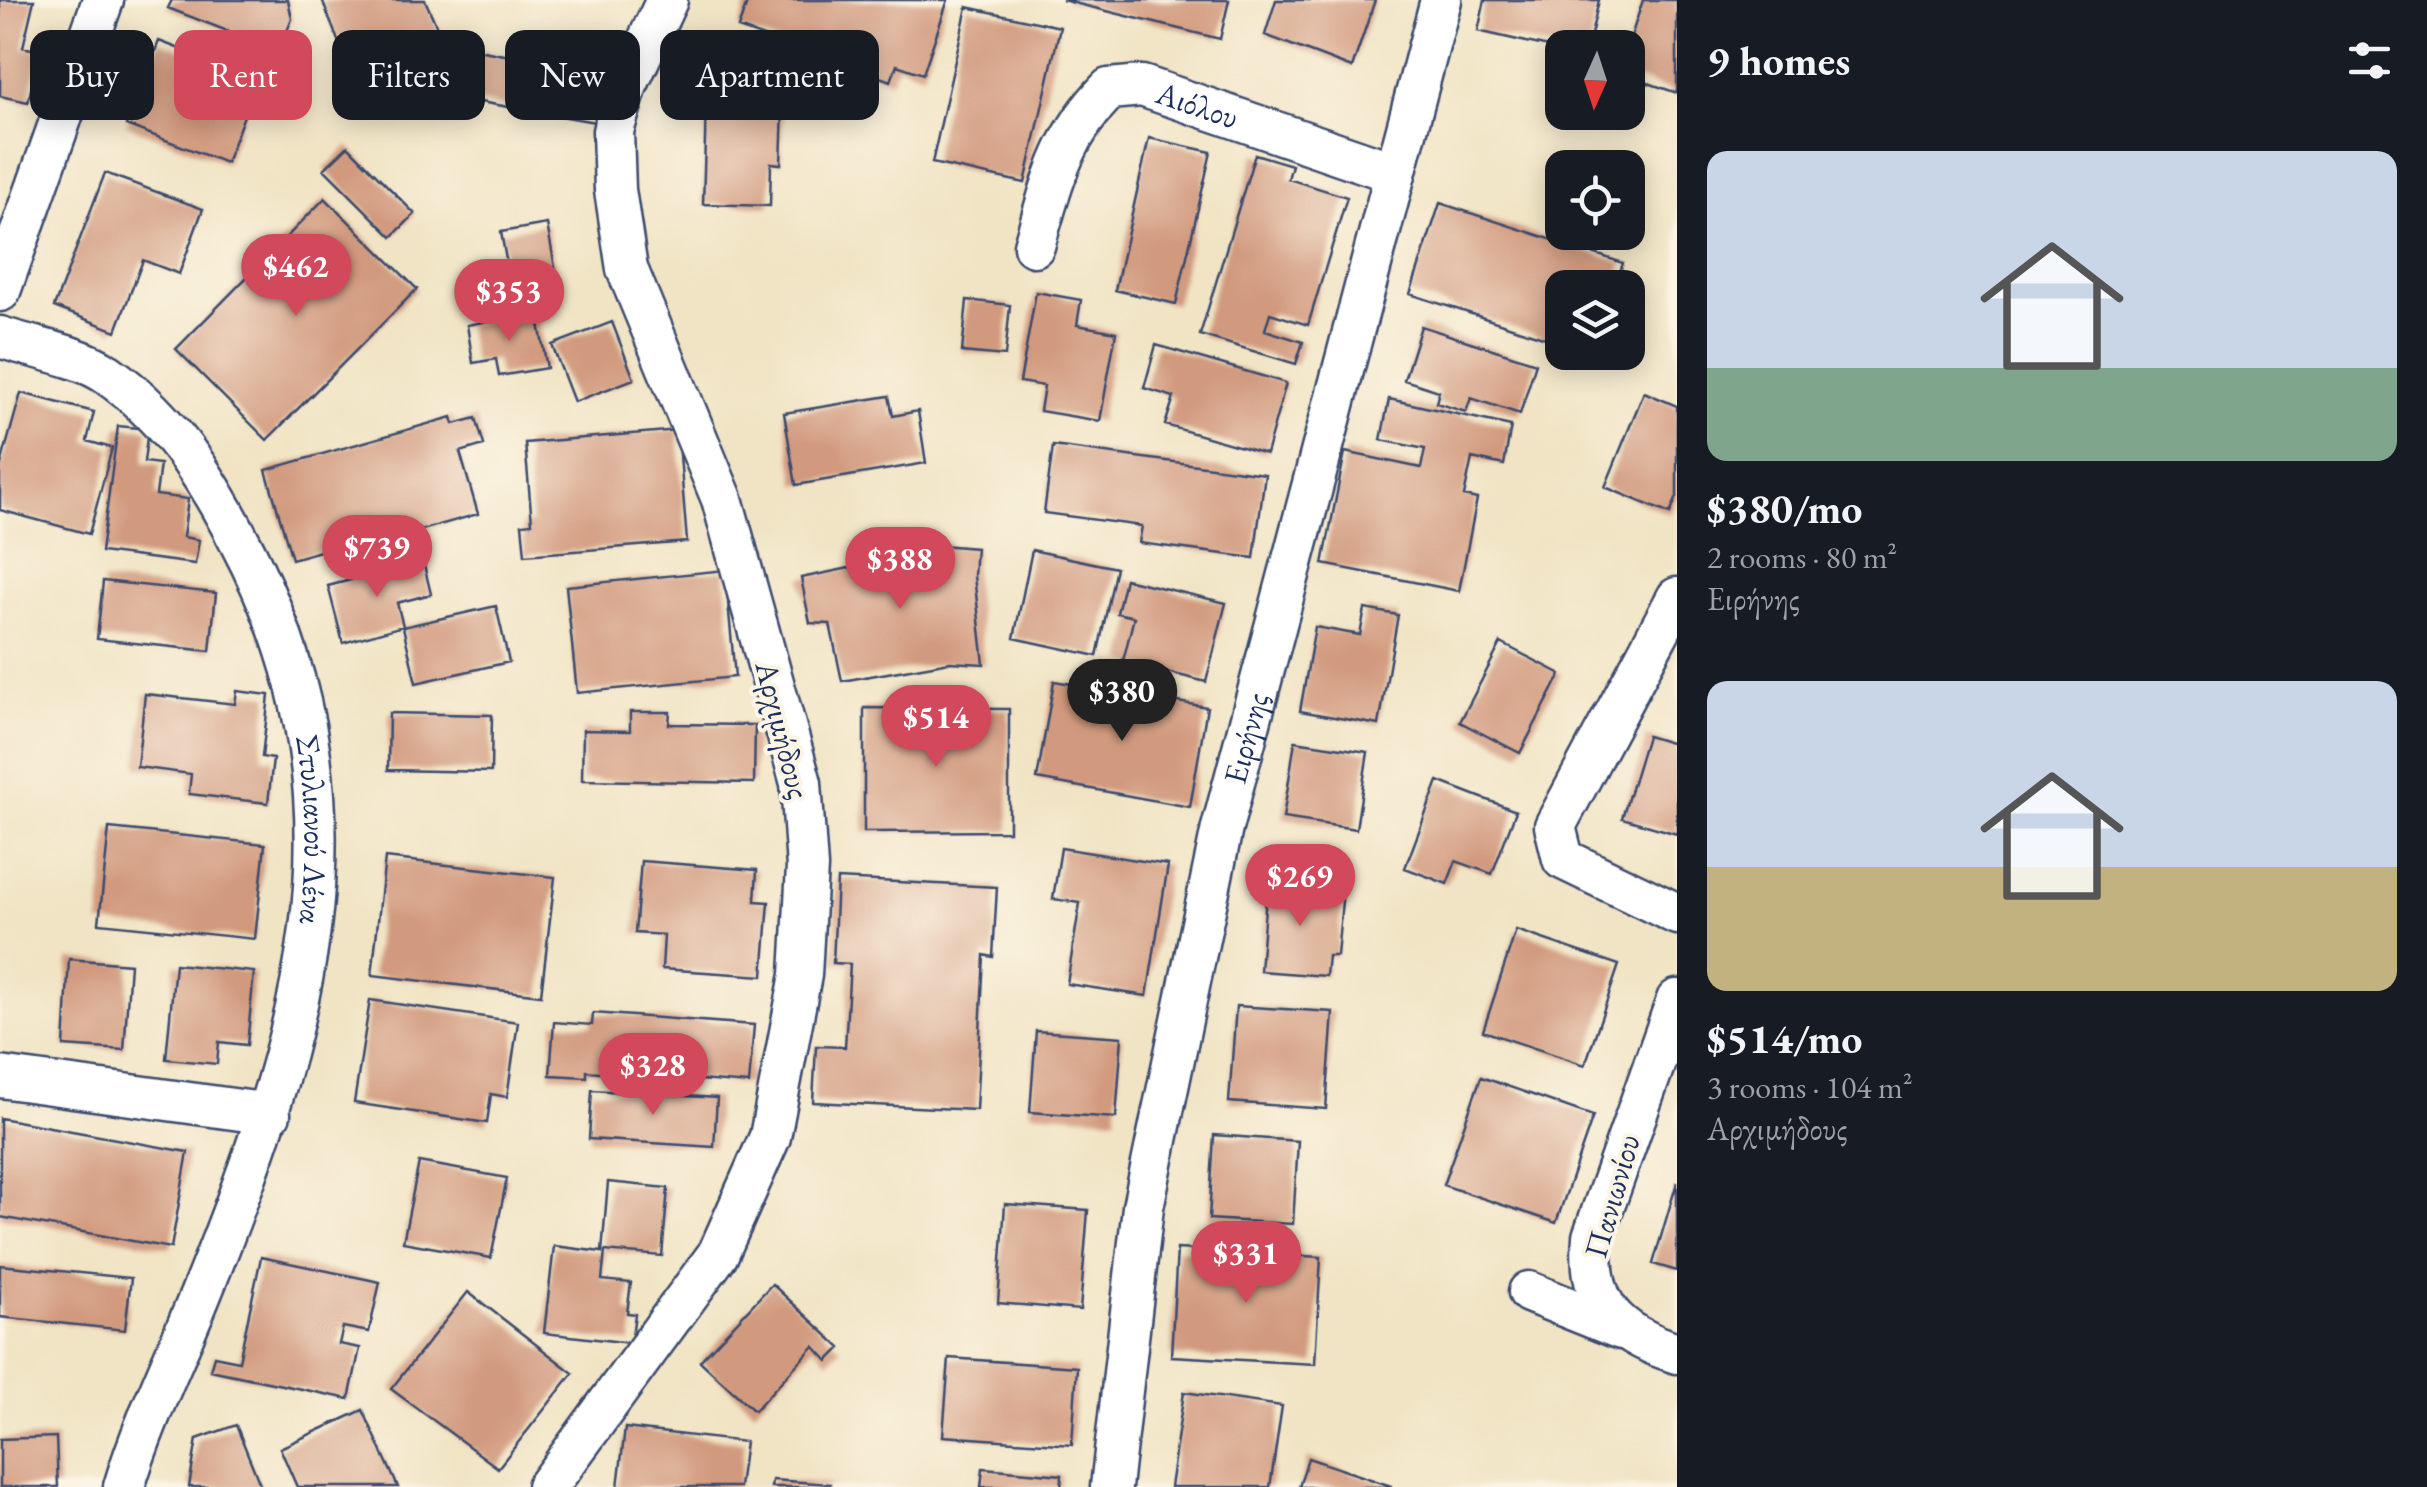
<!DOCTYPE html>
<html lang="en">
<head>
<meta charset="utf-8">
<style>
	:root { --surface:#171b24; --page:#20242c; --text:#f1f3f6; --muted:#9ea1a6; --accent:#d1495b }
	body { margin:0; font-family:"EB Garamond",serif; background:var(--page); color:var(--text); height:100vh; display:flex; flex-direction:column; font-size:38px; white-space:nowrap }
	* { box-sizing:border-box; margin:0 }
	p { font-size:32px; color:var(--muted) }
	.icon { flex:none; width:55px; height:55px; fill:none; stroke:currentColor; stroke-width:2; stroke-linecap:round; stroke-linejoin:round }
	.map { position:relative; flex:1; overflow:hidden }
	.panel { display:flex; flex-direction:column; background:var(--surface); width:750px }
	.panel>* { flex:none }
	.guide { position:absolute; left:30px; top:30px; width:950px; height:90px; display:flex; gap:20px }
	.needle { width:65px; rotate:183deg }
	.controls { position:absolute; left:1545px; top:30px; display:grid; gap:20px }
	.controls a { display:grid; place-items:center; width:100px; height:100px; border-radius:20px; background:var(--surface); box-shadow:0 5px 25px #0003; font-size:50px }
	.price { position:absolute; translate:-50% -85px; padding:0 22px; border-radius:35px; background:var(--accent); color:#fff; font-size:32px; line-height:65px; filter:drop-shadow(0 2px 5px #0008) }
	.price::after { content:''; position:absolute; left:50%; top:60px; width:30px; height:22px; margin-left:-15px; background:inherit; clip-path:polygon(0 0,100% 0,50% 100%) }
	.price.on { background:#222; color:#fff }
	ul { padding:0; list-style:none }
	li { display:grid; align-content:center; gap:20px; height:530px; padding:0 30px }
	li span { display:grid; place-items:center; height:310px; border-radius:20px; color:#555 }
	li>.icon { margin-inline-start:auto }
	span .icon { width:180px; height:180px; fill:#fffc; stroke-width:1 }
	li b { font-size:42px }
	h2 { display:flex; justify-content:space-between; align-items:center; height:120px; padding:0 30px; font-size:42px }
	.tag { padding:0 35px; border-radius:20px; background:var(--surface); box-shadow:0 5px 25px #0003; font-size:35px; line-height:90px }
	.tag.on { background:var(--accent); color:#fff }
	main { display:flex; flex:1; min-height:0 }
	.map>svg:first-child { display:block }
	.building { fill:#d19a7e }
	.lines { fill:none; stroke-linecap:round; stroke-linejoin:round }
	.street-casing { stroke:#3b4a6d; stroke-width:45 }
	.street { stroke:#fff; stroke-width:40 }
	.labels { text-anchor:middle; stroke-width:8; stroke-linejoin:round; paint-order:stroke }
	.street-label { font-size:32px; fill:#1b2f5e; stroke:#fcf5e5 }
</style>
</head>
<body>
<main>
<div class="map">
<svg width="1677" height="1487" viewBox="0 0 1677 1487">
	<rect width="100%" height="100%" fill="#fcf5e5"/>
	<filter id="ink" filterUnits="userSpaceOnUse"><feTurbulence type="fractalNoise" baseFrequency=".01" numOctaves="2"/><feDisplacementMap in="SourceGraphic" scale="20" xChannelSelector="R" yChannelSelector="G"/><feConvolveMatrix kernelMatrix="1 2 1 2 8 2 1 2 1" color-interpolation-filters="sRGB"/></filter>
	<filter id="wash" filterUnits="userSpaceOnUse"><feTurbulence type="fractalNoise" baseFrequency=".0048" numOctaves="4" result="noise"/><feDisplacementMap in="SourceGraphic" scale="40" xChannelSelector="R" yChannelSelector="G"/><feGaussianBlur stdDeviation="2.25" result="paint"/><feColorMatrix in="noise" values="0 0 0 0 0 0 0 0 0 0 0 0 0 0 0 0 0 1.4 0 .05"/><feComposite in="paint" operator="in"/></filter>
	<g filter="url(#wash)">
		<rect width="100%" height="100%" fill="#f1e4c5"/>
		<g id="blocks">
			<path class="building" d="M0,0H34L23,47L40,51L28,102L0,96Z
				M172,0H288L292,19L279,51L168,8Z
				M322,0H425L449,54L386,83L378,64L352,76Z
				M748,0H948L923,74L897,65L891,81L738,28Z
				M1062,0H1229L1220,39Z
				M1276,0H1375L1352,68L1265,35Z
				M1485,0H1599L1588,48L1562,50L1478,31Z
				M1643,0H1677V93L1628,76V46Z
				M967,7L1060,27L1025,183L932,163Z
				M159,41L258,79L226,163L126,125Z
				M466,48L609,74L601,123L457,98Z
				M706,106L783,108L781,164L771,163L770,206L703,204Z
				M1149,138L1211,152L1176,304L1115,290Z
				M348,146L415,214L392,237L324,169Z
				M1255,154L1292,165L1288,179L1347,197L1308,325L1270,313L1265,330L1303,342L1296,364L1200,335Z
				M105,173L203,209L179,274L143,260L116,331L54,307Z
				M325,198L417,289L267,440L176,349Z
				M1440,203L1623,263L1615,288H1562V308L1552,340L1410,294Z
				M547,224L556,273L510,282L501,232Z
				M1036,292L1081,300L1077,325L1116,332L1100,421L1040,411L1044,386L1020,382Z
				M967,300L1010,305L1005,356L962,352Z
				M537,312L547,368L499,376L496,359L473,363L467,325Z
				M612,322L634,379L574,402L552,345Z
				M1421,326L1536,363L1520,414L1471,398L1466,412L1436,403L1439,391L1404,380Z
				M1156,345L1286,383L1266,454L1165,425L1174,397L1144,388Z
				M1644,392L1677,406V497L1670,514L1605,487Z
				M21,393L94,412L87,441L112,448L89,534L0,510V468Z
				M889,396L893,416L918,411L926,463L796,485L784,413Z
				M1389,399L1511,426L1504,465L1472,458L1464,496L1477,499L1459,591L1323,564L1345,452L1421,468L1425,449L1381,440Z
				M452,417L454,424L476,418L484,445L460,452L478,514L415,532L413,525L292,559L266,470Z
				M118,426L148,429L144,462L160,464L156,495L188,499L183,537L199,540L195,564L101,552Z
				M678,430L687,542L525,555L522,524L532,523L525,443Z
				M1053,446L1265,474L1254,558L1139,543L1142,526L1044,513Z
				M940,545L976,548L974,576L984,664L950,662L842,681L830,624L810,623L801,578L917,554L905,553Z
				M1032,550L1116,568L1097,656L1014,638Z
				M423,561L431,594L397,603L403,626L343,643L328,586Z
				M725,570L735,677L577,693L566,586Z
				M1125,579L1226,603L1206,682L1123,661L1134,617L1117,613Z
				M103,581L216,593L210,651L97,639Z
				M496,606L509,662L416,683L403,627Z
				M1365,609L1398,615L1379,725L1300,711L1315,627L1360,635Z
				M1501,643L1561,674L1520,753L1460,722Z
				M1054,681L1207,707L1190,807L1037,779Z
				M237,691L269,695L262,757L273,759L268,803L189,794L191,774L137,767L145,694L235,704Z
				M864,708L1009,709V831L864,832Z
				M630,712H670L669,724L755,725L754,783L582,780L583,730L630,731Z
				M389,713L492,715L491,772L388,770Z
				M1647,736L1677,745V834L1622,818Z
				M1295,741L1368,752L1356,829L1283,818Z
				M1438,781L1516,811L1492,874L1456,861L1447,884L1405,868Z
				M109,828L265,844L255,939L99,923Z
				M1061,848L1168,865L1147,996L1067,984L1080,903L1053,899Z
				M385,858L555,877L541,995L372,975Z
				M641,861L757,870L755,901L769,902L763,976L662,969L664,935L635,933Z
				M837,879L997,887L993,957L984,955L976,1110L813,1102L816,1046L845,1047L850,964L833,963Z
				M1267,883L1343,890L1337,956H1328L1326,976L1260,971Z
				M1516,930L1619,965L1585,1065L1483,1031Z
				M69,959L130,964L124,1050L64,1046Z
				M175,964L254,972L247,1045L219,1042L217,1064L166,1059Z
				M370,1000L518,1022L507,1097L491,1094L487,1123L354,1103Z
				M1236,1006L1333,1012L1326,1109L1229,1102Z
				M593,1013L754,1025L749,1084L587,1071V1077L550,1075L554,1022L592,1025Z
				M1036,1031L1122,1037L1116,1118L1030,1112Z
				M1481,1077L1593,1116L1556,1223L1443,1185Z
				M592,1090L717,1098L714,1147L589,1139Z
				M0,1118L188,1152L171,1248L0,1217Z
				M1214,1135L1298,1141L1293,1224L1209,1219Z
				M419,1162L507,1178L491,1258L403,1242Z
				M608,1182L668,1188L662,1256L605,1251L602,1280L631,1283L627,1313L635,1314L631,1343L544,1333L554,1246L602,1252Z
				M1677,1182V1271L1653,1264Z
				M1005,1204L1088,1210L1080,1310L998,1303Z
				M1177,1249L1321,1257L1315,1364L1171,1356Z
				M261,1257L380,1282L369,1332L343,1327L339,1344L360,1348L349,1399L210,1370L214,1356L239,1361Z
				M0,1265L131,1278L125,1330L0,1317Z
				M772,1284L841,1348L828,1361L814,1346L754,1411L700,1361Z
				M468,1292L573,1373L498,1468L391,1389Z
				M949,1358L1077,1367L1072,1445L943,1436Z
				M1184,1392L1282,1406L1270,1487H1170Z
				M363,1410L398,1487H297L280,1448Z
				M236,1425L261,1487H189L197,1439Z
				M625,1428L745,1442L739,1487H618Z
				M56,1437L58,1487H0V1439Z
				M1308,1458L1391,1486V1487H1299Z
				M983,1468L1062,1475L1061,1487H981Z
				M772,1480L830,1484V1487H771Z"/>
		</g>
	</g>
	<g filter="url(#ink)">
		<use href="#blocks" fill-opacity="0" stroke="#3b4a6d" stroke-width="2.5"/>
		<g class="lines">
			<defs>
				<g id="street">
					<path id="s1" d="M1034,246C1052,183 1062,137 1109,89L1142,86L1395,173"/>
					<path d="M0,291L103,0"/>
					<path id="s2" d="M0,337C32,348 79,355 107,374C175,421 215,491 251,564C374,818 301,1045 202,1291C176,1356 144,1420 124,1487"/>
					<path d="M1677,598L1555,826L1563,859L1677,914"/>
					<path d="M1677,1000L1593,1237C1587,1304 1614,1333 1677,1353"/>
					<path d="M0,1077L270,1114"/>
					<path d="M1529,1292L1621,1329"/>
					<path d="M547,1487L718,1254L770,1137L801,975L807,867L801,783L722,499L627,269L615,190L613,131L627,85L667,0"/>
					<path id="s3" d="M1111,1487L1143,1207L1222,828L1441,0"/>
				</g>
			</defs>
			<use href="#street" class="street-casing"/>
			<use href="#street" class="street"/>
		</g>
	</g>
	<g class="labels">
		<g class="street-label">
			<text dy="11" stroke="none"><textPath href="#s1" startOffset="268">Αιόλου</textPath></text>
			<text transform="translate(783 730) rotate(76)" y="11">Αρχιμήδους</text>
			<text dy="11" stroke="none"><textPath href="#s3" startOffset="762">Ειρήνης</textPath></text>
			<text dy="11" stroke="none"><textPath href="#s2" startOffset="630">Στυλιανού Λένα</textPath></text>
			<text transform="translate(1612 1196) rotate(-74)" y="11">Πανιωνίου</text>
		</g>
	</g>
</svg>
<div class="controls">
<a><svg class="needle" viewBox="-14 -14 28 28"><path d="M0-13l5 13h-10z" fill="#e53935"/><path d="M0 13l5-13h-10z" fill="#9ea1a6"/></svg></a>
<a><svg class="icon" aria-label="locate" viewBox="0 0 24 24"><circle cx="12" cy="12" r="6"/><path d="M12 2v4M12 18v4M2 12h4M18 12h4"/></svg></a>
<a><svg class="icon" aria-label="layers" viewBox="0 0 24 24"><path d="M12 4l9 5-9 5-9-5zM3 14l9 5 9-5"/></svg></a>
</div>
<b class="price" style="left:296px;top:319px">$462</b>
<b class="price" style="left:509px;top:344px">$353</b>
<b class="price" style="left:377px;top:600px">$739</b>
<b class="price" style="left:900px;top:612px">$388</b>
<b class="price on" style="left:1122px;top:744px">$380</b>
<b class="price" style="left:936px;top:770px">$514</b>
<b class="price" style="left:1300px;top:929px">$269</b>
<b class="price" style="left:653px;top:1118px">$328</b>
<b class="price" style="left:1246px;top:1306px">$331</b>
<div class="guide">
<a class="tag">Buy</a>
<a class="tag on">Rent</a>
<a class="tag">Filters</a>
<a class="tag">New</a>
<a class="tag">Apartment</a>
</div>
</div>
<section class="panel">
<h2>9 homes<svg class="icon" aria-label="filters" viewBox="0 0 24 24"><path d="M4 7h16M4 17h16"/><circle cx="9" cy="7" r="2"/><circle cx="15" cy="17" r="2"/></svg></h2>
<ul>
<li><span style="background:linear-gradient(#c9d6e8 70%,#7fa58c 0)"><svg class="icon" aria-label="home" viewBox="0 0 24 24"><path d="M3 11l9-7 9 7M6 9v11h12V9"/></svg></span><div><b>$380/mo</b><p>2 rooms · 80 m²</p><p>Ειρήνης</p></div></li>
<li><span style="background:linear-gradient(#c9d6e8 60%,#c2b280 0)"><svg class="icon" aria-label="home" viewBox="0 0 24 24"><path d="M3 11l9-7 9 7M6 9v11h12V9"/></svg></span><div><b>$514/mo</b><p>3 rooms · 104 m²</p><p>Αρχιμήδους</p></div></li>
</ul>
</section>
</main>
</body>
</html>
